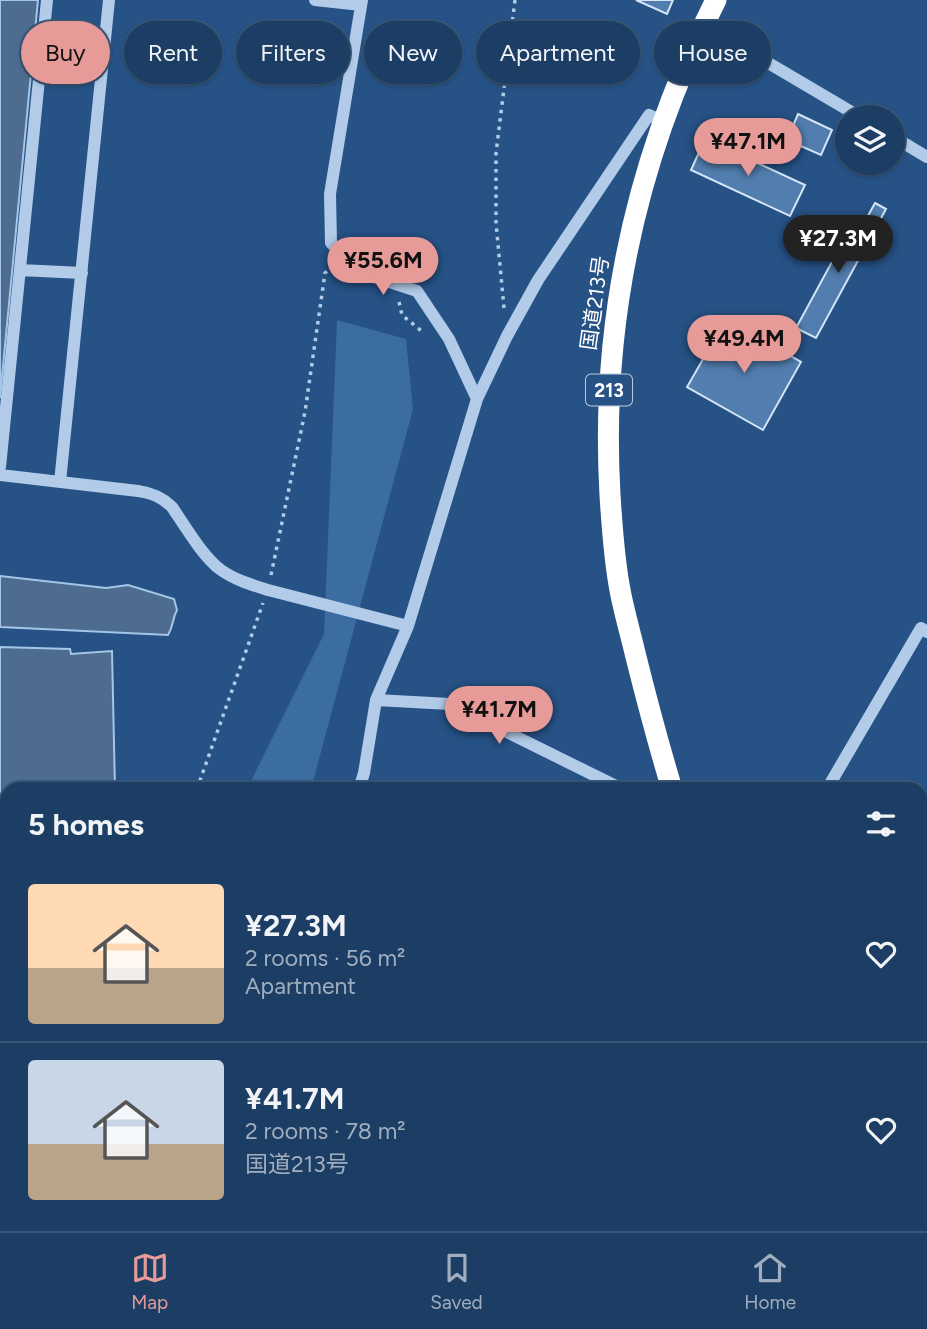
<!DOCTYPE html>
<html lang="en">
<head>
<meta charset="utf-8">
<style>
	:root { --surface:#1c3e64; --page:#29496d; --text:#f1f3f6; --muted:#a0aebf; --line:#3a5778; --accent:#e69b98 }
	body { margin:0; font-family:Figtree,"Noto Sans JP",sans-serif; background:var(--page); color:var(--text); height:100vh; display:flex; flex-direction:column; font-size:26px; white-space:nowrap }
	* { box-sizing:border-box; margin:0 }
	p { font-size:23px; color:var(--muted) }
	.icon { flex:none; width:38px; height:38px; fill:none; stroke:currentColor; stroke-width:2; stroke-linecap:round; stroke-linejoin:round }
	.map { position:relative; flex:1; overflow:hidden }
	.sheet { position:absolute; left:0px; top:782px; width:928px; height:450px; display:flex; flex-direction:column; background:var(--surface); border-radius:21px 21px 0 0; box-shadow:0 2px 5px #0004,0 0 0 2px var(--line) }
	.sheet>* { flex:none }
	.top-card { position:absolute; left:21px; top:21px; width:886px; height:63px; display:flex; gap:14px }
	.controls { position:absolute; left:835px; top:105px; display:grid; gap:14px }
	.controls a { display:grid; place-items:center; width:70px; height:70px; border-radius:50%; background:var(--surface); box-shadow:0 2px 5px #0004,0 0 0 2px var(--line); font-size:35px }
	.price { position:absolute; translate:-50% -60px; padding:0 16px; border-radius:24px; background:var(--accent); color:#111; font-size:23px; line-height:46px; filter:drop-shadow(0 2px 4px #0008) }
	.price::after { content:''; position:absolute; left:50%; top:42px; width:21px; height:16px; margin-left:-10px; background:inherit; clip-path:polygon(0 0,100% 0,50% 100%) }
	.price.current { background:#222; color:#fff }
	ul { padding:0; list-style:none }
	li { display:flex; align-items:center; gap:21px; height:175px; padding:0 28px }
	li+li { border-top:2px solid var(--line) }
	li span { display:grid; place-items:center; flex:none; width:196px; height:140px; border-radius:7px; color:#555 }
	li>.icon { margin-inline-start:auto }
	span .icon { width:84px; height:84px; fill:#fffc; stroke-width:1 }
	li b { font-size:30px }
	h2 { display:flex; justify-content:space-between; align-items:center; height:84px; padding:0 28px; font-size:30px }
	.tag { padding:0 24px; border-radius:32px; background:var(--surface); box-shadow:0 2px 5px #0004,0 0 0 2px var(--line); font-size:24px; line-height:63px }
	.tag.current { background:var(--accent); color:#111 }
	.tabs { display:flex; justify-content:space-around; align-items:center; height:98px; border-top:2px solid var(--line); background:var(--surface); font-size:19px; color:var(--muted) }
	.tabs a { display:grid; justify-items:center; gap:4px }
	.tabs .current { color:var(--accent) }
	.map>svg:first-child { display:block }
	.green { fill:#3b6ca2 }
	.water { fill:#4d6c90; stroke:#a5c6e9; stroke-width:2 }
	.building { fill:#527eaf; stroke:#d4e5f6; stroke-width:2 }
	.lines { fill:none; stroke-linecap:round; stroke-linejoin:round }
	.path { stroke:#b1cbe8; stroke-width:3.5; stroke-dasharray:3.5 5; stroke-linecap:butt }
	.minor { stroke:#b1cbe8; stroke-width:12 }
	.highway { stroke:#fff; stroke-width:21 }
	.labels { text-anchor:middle; stroke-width:7; stroke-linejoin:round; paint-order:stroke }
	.shield { fill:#265286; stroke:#becbdb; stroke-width:2 }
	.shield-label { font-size:19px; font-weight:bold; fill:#fff }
	.street-label { font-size:21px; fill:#fff; stroke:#265286 }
</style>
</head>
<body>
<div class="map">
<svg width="927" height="1231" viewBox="0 0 927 1231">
	<rect width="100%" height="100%" fill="#265286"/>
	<path class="green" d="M337,320L406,339L413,409L311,789H247L324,634Z"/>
	<path class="water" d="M0,0H38L0,398Z
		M0,576L106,588L128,585L174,599L177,610C172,619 174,625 168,635L0,627Z
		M0,647L70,649L71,654L112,651L115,789H7V1137L0,1158Z"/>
	<path class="building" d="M636,0H673L667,14Z
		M798,114L832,130L821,155L787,140Z
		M705,139L805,185L790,216L691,170Z
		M875,203L886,209L816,338L796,328L846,236L854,241Z
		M726,319L801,362L763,430L687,387Z"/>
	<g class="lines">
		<path class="path" d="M399,302L402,315L424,333
			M504,308L496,223V153L515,0
			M271,575L305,412L325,273L332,266
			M197,789L263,603
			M581,1225L589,1231
			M9,1231L12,1225"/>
		<path class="minor" d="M315,0L361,5
			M362,0L330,194L331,243L362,273L417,291L449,339L477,399
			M704,25L860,117
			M892,136L927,157
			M20,270L82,273
			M0,467L47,0
			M0,475L138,491C152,493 162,497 172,507C185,526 203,557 221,570C235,580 252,585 268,590L408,626
			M60,482L109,0
			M376,700L450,704L622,789
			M359,789L364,773L376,700L408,626L477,399L507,336L538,280L649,115L663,121
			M827,789L921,628L927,632
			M920,958L927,962
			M187,1231L191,1225"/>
		<path class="highway" d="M672,789C659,746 647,701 636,657C631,635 624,612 620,590C614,559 612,527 610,495C600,321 637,155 716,0
			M809,1225L811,1231"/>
	</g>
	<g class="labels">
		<rect class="shield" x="586" y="374.5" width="46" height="31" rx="5"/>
		<g class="shield-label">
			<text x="609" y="397">213</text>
		</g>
		<g class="street-label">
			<text transform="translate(595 303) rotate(-82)" y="7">国道213号</text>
		</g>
	</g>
</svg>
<div class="controls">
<a><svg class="icon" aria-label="layers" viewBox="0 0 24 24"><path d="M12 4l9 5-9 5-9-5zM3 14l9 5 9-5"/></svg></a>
</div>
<b class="price" style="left:748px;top:178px">¥47.1M</b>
<b class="price current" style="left:838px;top:275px">¥27.3M</b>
<b class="price" style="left:383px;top:297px">¥55.6M</b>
<b class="price" style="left:744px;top:375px">¥49.4M</b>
<b class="price" style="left:499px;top:746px">¥41.7M</b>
<div class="top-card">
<a class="tag current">Buy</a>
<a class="tag">Rent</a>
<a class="tag">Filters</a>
<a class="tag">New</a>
<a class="tag">Apartment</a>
<a class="tag">House</a>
</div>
<section class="sheet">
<h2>5 homes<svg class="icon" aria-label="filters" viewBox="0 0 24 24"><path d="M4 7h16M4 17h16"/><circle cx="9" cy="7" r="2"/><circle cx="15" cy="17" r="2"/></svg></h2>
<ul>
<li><span style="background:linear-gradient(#ffd9b3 60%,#b9a48a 0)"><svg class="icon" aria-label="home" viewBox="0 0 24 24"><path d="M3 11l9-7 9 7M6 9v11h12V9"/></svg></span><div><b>¥27.3M</b><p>2 rooms · 56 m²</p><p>Apartment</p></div><svg class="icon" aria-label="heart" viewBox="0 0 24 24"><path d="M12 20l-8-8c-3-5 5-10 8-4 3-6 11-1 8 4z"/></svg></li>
<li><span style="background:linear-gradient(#c9d6e8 60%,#b9a48a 0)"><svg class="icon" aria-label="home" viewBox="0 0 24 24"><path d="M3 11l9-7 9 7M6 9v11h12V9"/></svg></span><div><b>¥41.7M</b><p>2 rooms · 78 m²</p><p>国道213号</p></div><svg class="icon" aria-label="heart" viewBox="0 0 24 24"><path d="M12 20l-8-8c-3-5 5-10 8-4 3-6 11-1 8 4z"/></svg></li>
</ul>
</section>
</div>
<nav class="tabs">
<a class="current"><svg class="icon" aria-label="map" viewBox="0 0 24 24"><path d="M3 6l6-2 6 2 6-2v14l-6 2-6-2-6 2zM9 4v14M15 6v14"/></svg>Map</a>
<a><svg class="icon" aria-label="saved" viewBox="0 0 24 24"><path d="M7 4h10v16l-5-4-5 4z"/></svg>Saved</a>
<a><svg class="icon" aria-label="home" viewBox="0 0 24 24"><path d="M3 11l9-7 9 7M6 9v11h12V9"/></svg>Home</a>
</nav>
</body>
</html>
